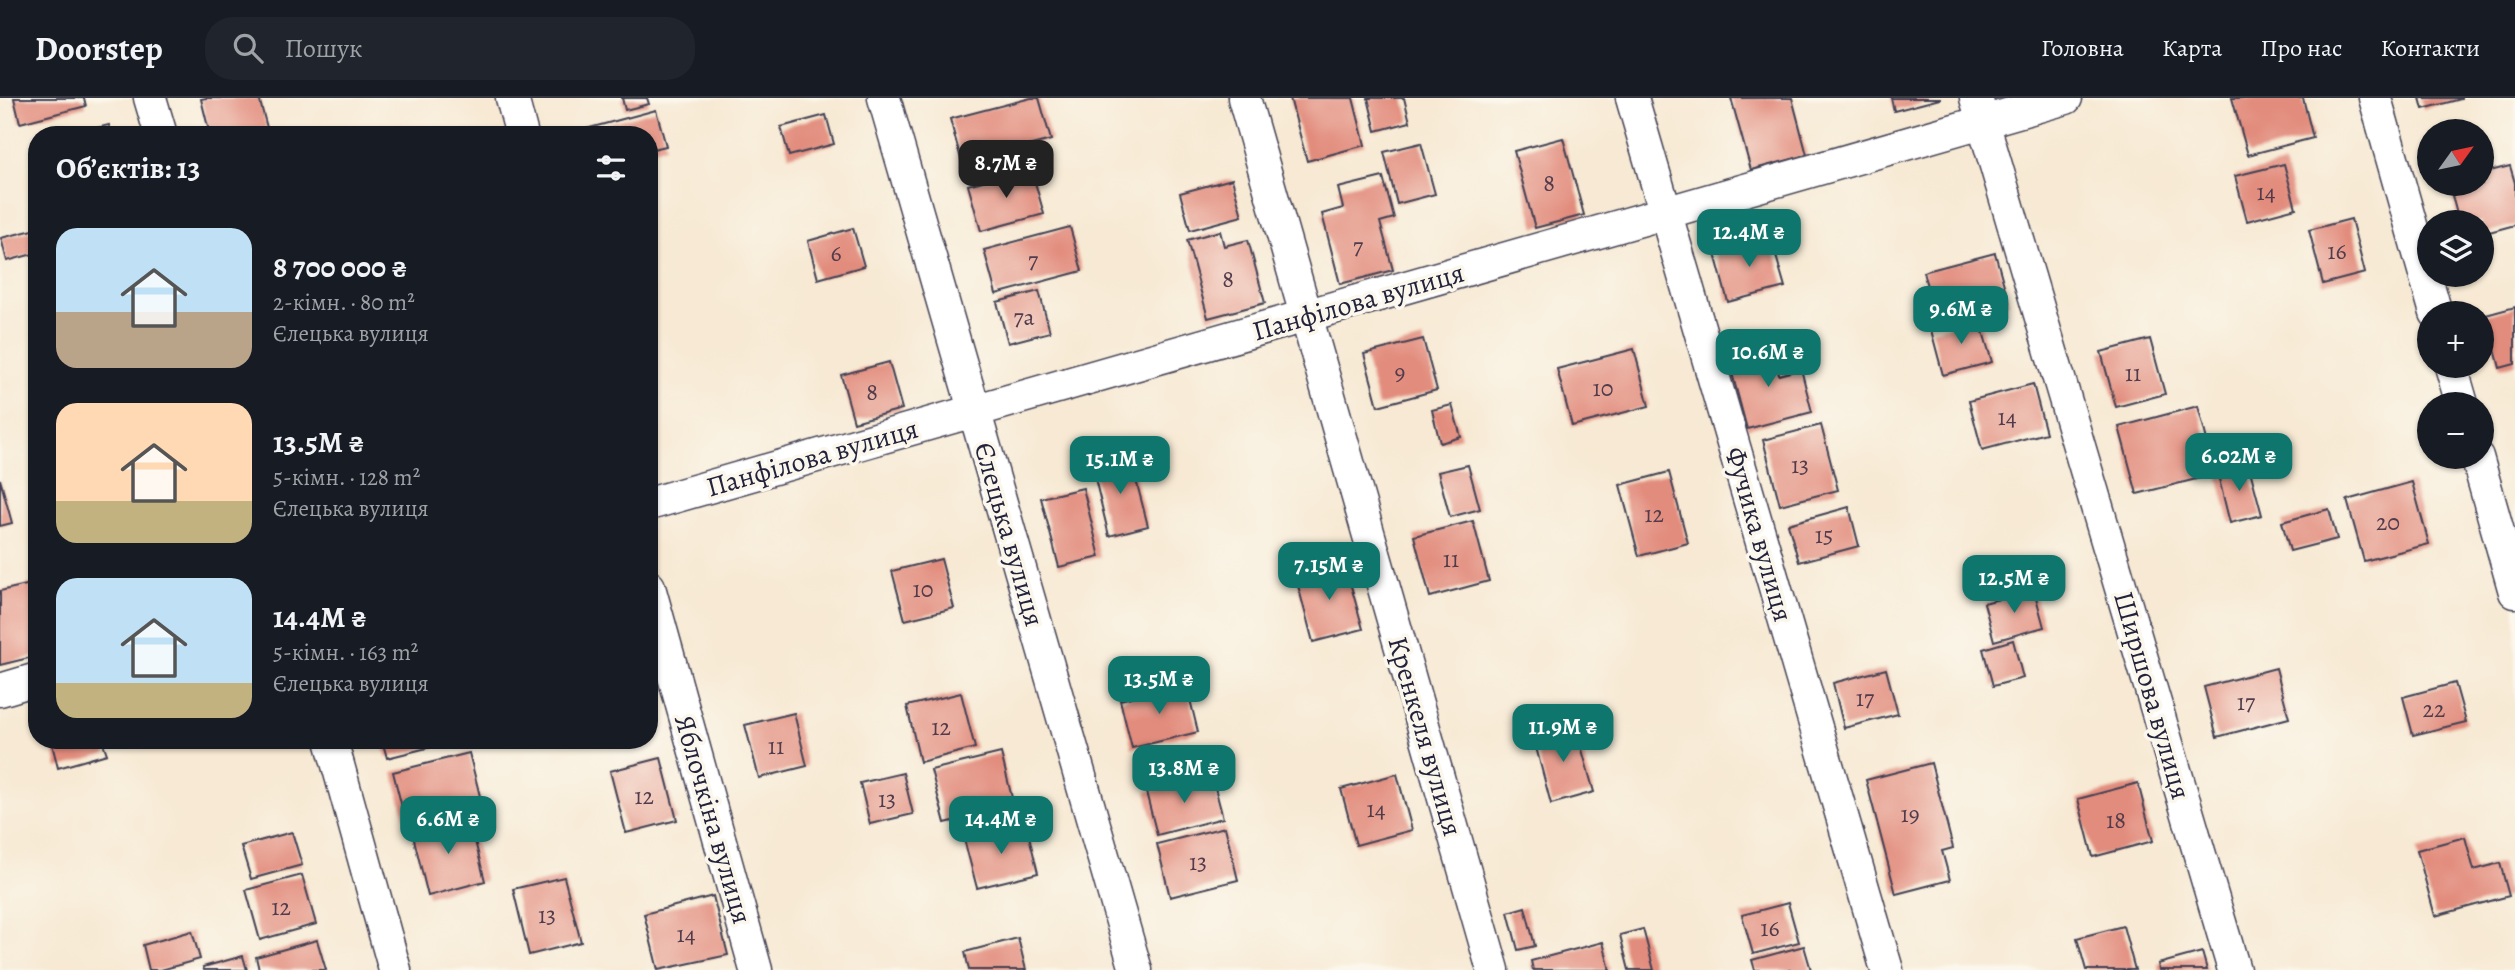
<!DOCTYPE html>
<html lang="uk">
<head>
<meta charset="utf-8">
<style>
	:root { --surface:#171b24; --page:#20242c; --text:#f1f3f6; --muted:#9ea1a6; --line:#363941; --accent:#0f766e }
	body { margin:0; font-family:Alegreya,serif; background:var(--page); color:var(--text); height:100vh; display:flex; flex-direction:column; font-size:26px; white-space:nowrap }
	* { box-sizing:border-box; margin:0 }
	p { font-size:23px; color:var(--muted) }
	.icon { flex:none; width:38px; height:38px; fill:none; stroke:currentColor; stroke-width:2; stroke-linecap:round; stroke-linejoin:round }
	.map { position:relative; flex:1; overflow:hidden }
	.sheet { position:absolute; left:28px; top:28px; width:630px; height:623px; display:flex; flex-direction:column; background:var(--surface); border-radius:28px; box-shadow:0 2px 5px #0004 }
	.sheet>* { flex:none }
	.needle { width:46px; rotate:57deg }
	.fabs { position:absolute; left:2417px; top:21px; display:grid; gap:14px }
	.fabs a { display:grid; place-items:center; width:77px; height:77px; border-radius:50%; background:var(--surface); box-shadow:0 2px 5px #0004; font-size:35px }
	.price { position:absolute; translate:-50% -60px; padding:0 16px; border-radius:14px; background:var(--accent); color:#fff; font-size:23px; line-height:46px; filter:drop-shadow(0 2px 4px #0008) }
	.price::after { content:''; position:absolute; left:50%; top:42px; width:21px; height:16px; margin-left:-10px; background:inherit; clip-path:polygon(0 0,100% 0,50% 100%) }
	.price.on { background:#222; color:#fff }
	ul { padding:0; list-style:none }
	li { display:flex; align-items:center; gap:21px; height:175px; padding:0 28px }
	li span { display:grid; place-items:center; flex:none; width:196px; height:140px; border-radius:21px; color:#555 }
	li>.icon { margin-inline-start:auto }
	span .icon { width:84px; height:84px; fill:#fffc; stroke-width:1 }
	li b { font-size:30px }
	h2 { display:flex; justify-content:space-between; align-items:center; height:84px; padding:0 28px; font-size:30px }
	header { display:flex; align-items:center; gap:42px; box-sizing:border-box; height:98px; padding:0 35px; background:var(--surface); border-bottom:2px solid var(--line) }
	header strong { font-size:33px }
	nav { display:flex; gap:38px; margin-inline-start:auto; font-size:24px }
	.search { width:490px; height:63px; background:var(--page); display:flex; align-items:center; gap:18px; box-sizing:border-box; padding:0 24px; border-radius:28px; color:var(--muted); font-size:26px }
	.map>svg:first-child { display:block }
	.building { fill:#e28c7d }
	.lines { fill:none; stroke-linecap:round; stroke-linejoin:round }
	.minor-casing { stroke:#424052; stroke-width:35 }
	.minor { stroke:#fff; stroke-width:32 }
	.labels { text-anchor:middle; stroke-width:7; stroke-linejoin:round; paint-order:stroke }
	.number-label { font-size:24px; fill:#523c4c }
	.street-label { font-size:28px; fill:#22223b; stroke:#fbf7ec }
</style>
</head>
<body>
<header>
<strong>Doorstep</strong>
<div class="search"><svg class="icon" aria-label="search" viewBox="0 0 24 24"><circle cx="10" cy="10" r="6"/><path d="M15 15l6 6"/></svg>Пошук</div>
<nav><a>Головна</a><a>Карта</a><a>Про нас</a><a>Контакти</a></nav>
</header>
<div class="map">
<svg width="2515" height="872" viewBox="0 0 2515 872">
	<rect width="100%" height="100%" fill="#fbf7ec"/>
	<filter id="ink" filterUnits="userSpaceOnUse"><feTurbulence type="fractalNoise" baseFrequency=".0143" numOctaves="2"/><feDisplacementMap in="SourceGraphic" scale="14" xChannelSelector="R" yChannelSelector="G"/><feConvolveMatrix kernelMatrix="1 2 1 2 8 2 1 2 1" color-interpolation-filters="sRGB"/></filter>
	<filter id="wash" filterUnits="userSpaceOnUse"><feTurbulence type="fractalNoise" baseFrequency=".00686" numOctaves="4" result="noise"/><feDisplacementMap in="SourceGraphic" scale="28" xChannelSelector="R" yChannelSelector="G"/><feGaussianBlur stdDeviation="1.57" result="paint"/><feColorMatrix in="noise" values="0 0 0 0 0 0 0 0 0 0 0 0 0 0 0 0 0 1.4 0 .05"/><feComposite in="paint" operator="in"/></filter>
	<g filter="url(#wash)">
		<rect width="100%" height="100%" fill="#f7e9d3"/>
		<g id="blocks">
			<path class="building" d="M14,0H84L86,8L20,25Z
				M206,0H259L269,37H210L201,1Z
				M622,0H647L649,6L625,12Z
				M1031,0H1039L1051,42L962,65L950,21Z
				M1290,0H1353L1365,47L1307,63Z
				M1368,0H1404L1410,24L1376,33Z
				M1731,0H1792L1807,57L1751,72Z
				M1891,0H1940V1L1894,13Z
				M2232,0H2303L2313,40L2248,57Z
				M2420,0H2461V1L2423,11Z
				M656,12L666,48L649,52V37H583L582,32Z
				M826,17L834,46L789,58L781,29Z
				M109,27L111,37H72V36Z
				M1563,40L1584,117L1535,130L1514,53Z
				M1421,45L1435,96L1397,106L1384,54Z
				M2284,66L2296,110L2247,123L2235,78Z
				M2510,68L2515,85V127L2482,136V124H2459L2449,86H2482V75Z
				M1031,70L1044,116L981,133L968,87Z
				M1383,79L1394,120L1380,124L1393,172L1340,186L1322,116L1343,110L1338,90Z
				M1232,81L1242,118L1190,132L1180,95Z
				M2351,121L2365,175L2323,186L2309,132Z
				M1070,129L1082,173L996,196L984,152Z
				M853,130L864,168L818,181L808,143Z
				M37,131V155L7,163L1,140Z
				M1220,133L1224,148L1248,142L1265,205L1208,220L1187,142Z
				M1770,137L1785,189L1728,204L1714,152Z
				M1995,155L2009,205L1937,224L1923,174Z
				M1039,193L1050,234L1008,245L997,204Z
				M2515,209V266L2500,270L2486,217Z
				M1979,220L1992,264L1943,277L1931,232Z
				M1423,241L1437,292L1378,308L1364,256Z
				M2150,241L2165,296L2116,309L2101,254Z
				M1771,249L1779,277L1801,271L1812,314L1747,331L1728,260Z
				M1634,251L1649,308L1572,328L1557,271Z
				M889,264L902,311L854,324L841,277Z
				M2033,286L2046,335L1982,352L1969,303Z
				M1452,307L1461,339L1440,345L1432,312Z
				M2198,308L2216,376L2137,396L2119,329Z
				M1821,327L1838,392L1780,407L1763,342Z
				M1130,359L1148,428L1109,438L1092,368Z
				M2248,365L2262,417L2230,425L2217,373Z
				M1468,367L1480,411L1450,419L1438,374Z
				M1669,374L1688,445L1639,458L1620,387Z
				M0,381L12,425L0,428Z
				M2412,384L2429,446L2364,463L2347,402Z
				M1083,390L1100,459L1059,469L1041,400Z
				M1849,409L1859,448L1799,464L1788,426Z
				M2329,411L2337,441L2290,453L2282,424Z
				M1473,423L1489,483L1430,499L1414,438Z
				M941,461L954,510L905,522L892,473Z
				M1344,463L1363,531L1313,544L1295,476Z
				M35,485L37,558L0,567V493Z
				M2034,492L2044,529L1994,543L1984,505Z
				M2013,542L2023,580L1993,588L1983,551Z
				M2276,570L2289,620L2217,639L2204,589Z
				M1886,571L1898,616L1844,630L1833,585Z
				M1186,585L1198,634L1132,650L1120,602Z
				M2455,585L2466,624L2413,637L2403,599Z
				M961,595L975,650L920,664L907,608Z
				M794,615L807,668L759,680L745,627Z
				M1575,627L1594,694L1551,706L1533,638Z
				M51,642H102L107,656L58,670Z
				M382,642H442L443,646L387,660Z
				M469,655L482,706L406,725L393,674Z
				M1001,655L1014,708L945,725L931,672Z
				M661,660L677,722L626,735L610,673Z
				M1931,665L1953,750L1942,753L1950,782L1896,796L1866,682Z
				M903,675L913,716L870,726L860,685Z
				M1397,676L1412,732L1356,747L1341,691Z
				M1212,678L1223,720L1157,737L1146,694Z
				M2138,685L2153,743L2093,759L2078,701Z
				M469,719L485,783L428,798L412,733Z
				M1026,726L1038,775L977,790L964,741Z
				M1225,729L1238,782L1170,799L1157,746Z
				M292,734L302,767L251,781L241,748Z
				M2465,739L2474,772L2500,765L2509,798L2435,818L2417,752Z
				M302,777L316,826L260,842L246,792Z
				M564,779L581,844L529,857L513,791Z
				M713,798L728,857L658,872L644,816Z
				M1788,805L1799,844L1753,856L1742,817Z
				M1525,809L1535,848L1518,852L1508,814Z
				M2123,828L2135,872H2086L2077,840Z
				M1643,831L1654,872H1629L1620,837Z
				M192,833L200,861L161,872H149L143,847Z
				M1018,840L1026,872H969L965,854Z
				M317,842L326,872H259L256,859Z
				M1603,844L1610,872H1533L1531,863Z
				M1804,848L1811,872H1755L1752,862Z
				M2202,854L2207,872H2159L2158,866Z
				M243,858L247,872H204L203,869Z"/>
		</g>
	</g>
	<g filter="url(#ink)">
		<use href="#blocks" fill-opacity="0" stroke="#424052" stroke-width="2"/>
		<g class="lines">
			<defs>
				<path id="minor" d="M150,0L161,37
					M512,0L522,37
					M884,0L1136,872
					M1244,0L1493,872
					M1632,0L1887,872
					M1976,0L2234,872
					M2375,0L2436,215
					M2451,268L2462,306
					M2477,359L2515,494
					M649,406L2066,0
					M649,489L756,872
					M0,592L37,581
					M331,642L395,872"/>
			</defs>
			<use href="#minor" class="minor-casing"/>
			<use href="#minor" class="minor"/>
		</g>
	</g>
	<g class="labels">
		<g class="number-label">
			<text x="1549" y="93">8</text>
			<text x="2266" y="102">14</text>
			<text x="1358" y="156">7</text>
			<text x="2337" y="161">16</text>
			<text x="836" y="163">6</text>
			<text x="1033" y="170">7</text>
			<text x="1228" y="189">8</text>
			<text x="1024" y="227">7а</text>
			<text x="1400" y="282">9</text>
			<text x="2133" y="283">11</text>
			<text x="1603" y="298">10</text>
			<text x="872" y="302">8</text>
			<text x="2007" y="327">14</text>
			<text x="1800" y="375">13</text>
			<text x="1654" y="424">12</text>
			<text x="2388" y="432">20</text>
			<text x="1824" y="445">15</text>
			<text x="1451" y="469">11</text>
			<text x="923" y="499">10</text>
			<text x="1865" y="608">17</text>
			<text x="2246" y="612">17</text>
			<text x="2434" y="619">22</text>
			<text x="941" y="637">12</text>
			<text x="776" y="656">11</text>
			<text x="644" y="706">12</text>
			<text x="887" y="709">13</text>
			<text x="1376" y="719">14</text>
			<text x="1910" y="724">19</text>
			<text x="2116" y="730">18</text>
			<text x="1198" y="772">13</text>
			<text x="281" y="817">12</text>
			<text x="547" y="825">13</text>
			<text x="1770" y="838">16</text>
			<text x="686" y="844">14</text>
		</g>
		<g class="street-label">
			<text transform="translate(1358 203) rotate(-16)" y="10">Панфілова вулиця</text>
			<text transform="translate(812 359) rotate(-16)" y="10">Панфілова вулиця</text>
			<text transform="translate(1010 436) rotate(74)" y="10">Єлецька вулиця</text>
			<text transform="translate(1760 436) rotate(74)" y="10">Фучика вулиця</text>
			<text transform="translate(2153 597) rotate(74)" y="10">Ширшова вулиця</text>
			<text transform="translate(1426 638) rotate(74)" y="10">Кренкеля вулиця</text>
			<text transform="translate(714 721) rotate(74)" y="10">Яблочкіна вулиця</text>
		</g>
	</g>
</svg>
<div class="fabs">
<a><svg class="needle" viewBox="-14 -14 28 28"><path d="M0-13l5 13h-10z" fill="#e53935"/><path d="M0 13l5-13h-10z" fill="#9ea1a6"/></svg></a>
<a><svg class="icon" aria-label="layers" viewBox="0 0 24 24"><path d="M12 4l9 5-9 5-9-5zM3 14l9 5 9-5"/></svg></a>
<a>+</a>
<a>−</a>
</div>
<b class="price on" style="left:1006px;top:102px">8.7M ₴</b>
<b class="price" style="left:1749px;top:171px">12.4M ₴</b>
<b class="price" style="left:1961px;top:248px">9.6M ₴</b>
<b class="price" style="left:1768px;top:291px">10.6M ₴</b>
<b class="price" style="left:2239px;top:395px">6.02M ₴</b>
<b class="price" style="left:1120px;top:398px">15.1M ₴</b>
<b class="price" style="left:1329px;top:504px">7.15M ₴</b>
<b class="price" style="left:2014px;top:517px">12.5M ₴</b>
<b class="price" style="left:1159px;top:618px">13.5M ₴</b>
<b class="price" style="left:1563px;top:666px">11.9M ₴</b>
<b class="price" style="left:1184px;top:707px">13.8M ₴</b>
<b class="price" style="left:448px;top:758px">6.6M ₴</b>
<b class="price" style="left:1001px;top:758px">14.4M ₴</b>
<section class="sheet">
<h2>Об’єктів: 13<svg class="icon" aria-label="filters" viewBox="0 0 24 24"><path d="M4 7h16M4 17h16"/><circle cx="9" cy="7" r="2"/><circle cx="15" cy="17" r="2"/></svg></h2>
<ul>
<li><span style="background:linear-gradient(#bfe0f5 60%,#b9a48a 0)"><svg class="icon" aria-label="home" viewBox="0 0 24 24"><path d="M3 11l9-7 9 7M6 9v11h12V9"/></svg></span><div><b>8 700 000 ₴</b><p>2-кімн. · 80 m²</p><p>Єлецька вулиця</p></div></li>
<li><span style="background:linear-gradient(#ffd9b3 70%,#c2b280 0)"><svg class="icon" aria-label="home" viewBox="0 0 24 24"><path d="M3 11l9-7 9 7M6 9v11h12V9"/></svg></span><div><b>13.5M ₴</b><p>5-кімн. · 128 m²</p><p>Єлецька вулиця</p></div></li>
<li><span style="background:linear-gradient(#bfe0f5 75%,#c2b280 0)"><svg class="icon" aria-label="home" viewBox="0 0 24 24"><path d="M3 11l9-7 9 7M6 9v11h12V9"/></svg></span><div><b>14.4M ₴</b><p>5-кімн. · 163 m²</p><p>Єлецька вулиця</p></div></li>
</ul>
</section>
</div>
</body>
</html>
